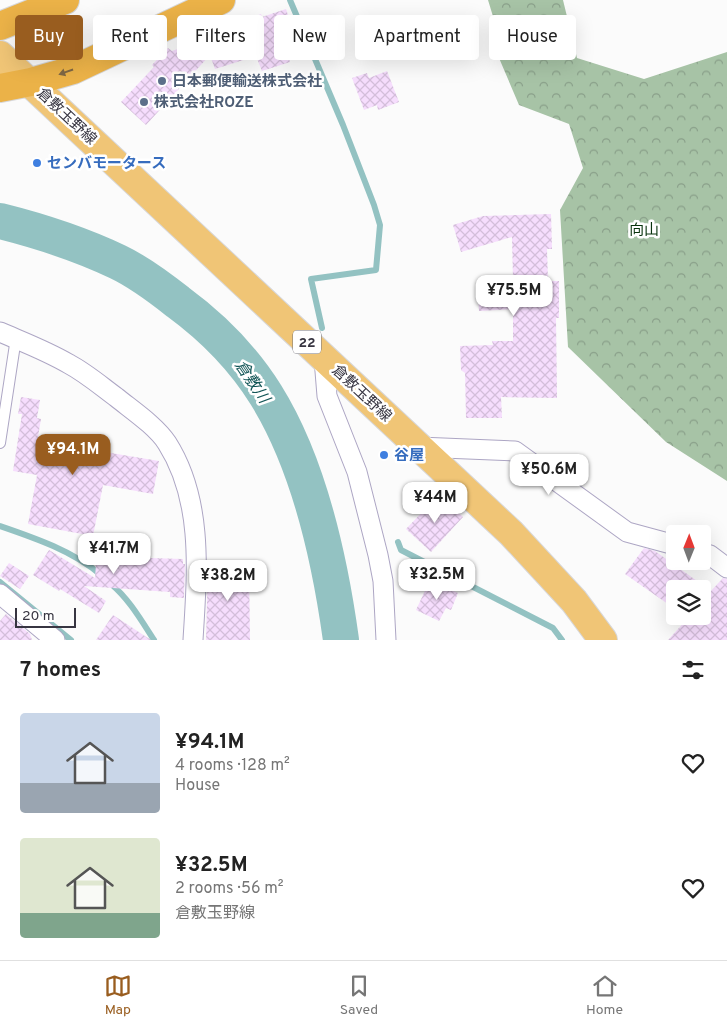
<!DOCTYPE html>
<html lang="en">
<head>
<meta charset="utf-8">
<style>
	:root { --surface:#fff; --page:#f6f6f6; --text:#222; --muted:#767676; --line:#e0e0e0; --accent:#995d1f }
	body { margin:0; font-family:Overpass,"Noto Sans JP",sans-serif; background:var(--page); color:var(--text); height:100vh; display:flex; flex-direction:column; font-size:19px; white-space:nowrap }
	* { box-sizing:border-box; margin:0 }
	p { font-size:16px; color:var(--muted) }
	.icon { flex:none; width:28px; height:28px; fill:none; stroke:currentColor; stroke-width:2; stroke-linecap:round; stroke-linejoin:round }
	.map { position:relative; height:640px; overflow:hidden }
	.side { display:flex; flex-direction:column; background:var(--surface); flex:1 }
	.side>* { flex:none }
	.banner { position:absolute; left:15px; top:15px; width:698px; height:45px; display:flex; gap:10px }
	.needle { width:32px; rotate:1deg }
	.buttons { position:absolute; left:666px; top:525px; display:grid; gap:10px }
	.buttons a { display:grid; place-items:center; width:45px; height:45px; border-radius:5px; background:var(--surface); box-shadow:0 5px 20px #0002; font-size:25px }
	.scale { position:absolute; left:15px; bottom:12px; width:61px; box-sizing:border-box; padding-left:5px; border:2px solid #373541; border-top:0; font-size:14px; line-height:18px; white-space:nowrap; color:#373541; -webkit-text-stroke:4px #fff; paint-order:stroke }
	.price { position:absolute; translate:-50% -42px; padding:0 11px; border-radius:10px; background:#fff; color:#222; font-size:16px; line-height:32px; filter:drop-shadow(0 1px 2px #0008) }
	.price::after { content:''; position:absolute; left:50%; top:30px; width:15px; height:11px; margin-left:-8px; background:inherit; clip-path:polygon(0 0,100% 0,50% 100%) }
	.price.active { background:var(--accent); color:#fff }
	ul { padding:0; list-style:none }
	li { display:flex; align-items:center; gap:15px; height:125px; padding:0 20px }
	li span { display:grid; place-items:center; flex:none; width:140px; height:100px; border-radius:5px; color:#555 }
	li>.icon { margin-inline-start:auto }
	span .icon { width:60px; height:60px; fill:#fffc; stroke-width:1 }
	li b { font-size:21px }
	h2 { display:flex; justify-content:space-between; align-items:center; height:60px; padding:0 20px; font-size:21px }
	.chip { padding:0 18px; border-radius:5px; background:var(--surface); box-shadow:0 5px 20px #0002; font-size:18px; line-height:45px }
	.chip.active { background:var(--accent); color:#fff }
	.dock { display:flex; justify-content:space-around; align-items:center; height:70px; border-top:1px solid var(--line); background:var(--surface); font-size:14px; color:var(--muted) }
	.dock a { display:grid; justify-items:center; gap:2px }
	.dock .active { color:var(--accent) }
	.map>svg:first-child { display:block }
	.forest { fill:url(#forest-crowns) }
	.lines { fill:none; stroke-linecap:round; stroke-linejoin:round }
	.stream { stroke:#93c2c2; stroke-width:6 }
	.river { stroke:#93c2c2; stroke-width:36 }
	.building { fill:url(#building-cross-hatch) }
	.service-casing { stroke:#ada6c4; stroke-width:12 }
	.minor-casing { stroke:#ada6c4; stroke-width:21 }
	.primary-casing { stroke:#d7d7d9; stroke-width:30 }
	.trunk-casing { stroke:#d7d7d9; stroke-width:30 }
	.service { stroke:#fff; stroke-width:10 }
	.minor { stroke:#fff; stroke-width:19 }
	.primary { stroke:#f0c576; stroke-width:28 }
	.trunk { stroke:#ebb248; stroke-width:28 }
	.oneway { fill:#7f6744 }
	.service-dot { fill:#5c6f8a; stroke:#fff; stroke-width:2 }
	.shop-dot { fill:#3f7fe0; stroke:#fff; stroke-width:2 }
	.labels { text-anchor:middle; stroke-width:5; stroke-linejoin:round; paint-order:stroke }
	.shield { fill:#fff; stroke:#73727a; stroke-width:1 }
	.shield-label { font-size:14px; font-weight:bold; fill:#373541 }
	.service-label { font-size:15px; font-weight:bold; fill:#4e5e75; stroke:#fff; text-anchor:start }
	.street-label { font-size:15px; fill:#373541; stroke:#fff }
	.shop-label { font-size:15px; font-weight:bold; fill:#366cbe; stroke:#fff; text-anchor:start }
	.park-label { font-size:15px; fill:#09340e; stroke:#fff }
	.water-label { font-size:16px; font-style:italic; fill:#135657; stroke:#fff }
</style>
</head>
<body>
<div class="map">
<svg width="727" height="640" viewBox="0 0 727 640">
	<defs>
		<pattern id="forest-crowns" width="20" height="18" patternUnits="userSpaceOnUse" patternTransform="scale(1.25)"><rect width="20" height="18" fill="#a7c3a6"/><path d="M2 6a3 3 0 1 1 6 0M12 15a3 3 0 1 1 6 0" fill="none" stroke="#899f89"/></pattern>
		<pattern id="building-cross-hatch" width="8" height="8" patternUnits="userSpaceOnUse" patternTransform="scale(1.25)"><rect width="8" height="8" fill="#f6ddfd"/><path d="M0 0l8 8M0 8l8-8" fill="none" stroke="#d4beda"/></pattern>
	</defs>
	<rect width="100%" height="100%" fill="#fbfbfb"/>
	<path class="forest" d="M488,0H563L577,58L644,79L727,52V481L666,442L568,347L560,210L583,168L569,124L519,105L499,58L495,23Z"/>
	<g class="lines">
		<path class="stream" d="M290,0L343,125L374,205L380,225L376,270L311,279L322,328
			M0,526C35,538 73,551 101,575
			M398,542L401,550L553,628L562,640
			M0,582L71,640
			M111,584C129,599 141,620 154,640"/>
		<path class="river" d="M0,221C40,231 80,244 118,262C139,272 159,287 178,302C212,327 243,358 266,395C309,464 330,560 341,640"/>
	</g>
	<path class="building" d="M286,9L299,49L287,53L290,62L262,71L256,56L215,69L210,55L146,125L121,102L154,67L152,65L168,48L172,51L197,42L195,37L261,14L262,17Z
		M387,71L399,102L378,110L377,105L364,110L352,78L367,73L369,78Z
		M551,214L552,249H547L548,281H559V318H556L557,398L501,397L502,418H466L465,373L461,370L460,346L493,345L492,341H513V309L479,311L477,280L513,279L512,237L461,252L453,225L483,216Z
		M21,397L40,400L37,418L41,419L38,437L94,446L93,450L159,461L153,494L103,485L93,536L28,524L37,475L13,471L22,414H18Z
		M440,496L463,517L431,552L406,529L430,504L432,506Z
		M644,548L655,551L711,591L723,578L727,579V640H668L688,618L685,616H702V589H675V609L625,574Z
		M49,550L95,578L97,550L150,554L149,558L183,559V564H185L184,598L170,597V592L84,586L106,601L99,613L60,589L59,591L33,575Z
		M9,563L29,576L20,589L0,576Z
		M208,564H249L250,640H206Z
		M430,580L458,593L451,610L446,608L439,621L416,610Z
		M6,614L30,634L32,640H0V621Z
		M113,615L151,640H96Z"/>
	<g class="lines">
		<defs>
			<path id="service" d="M0,443L16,338"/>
			<path id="minor" d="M0,332C23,342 47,351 69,364C86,373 101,386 116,397C132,410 156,426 167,443C204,501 197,574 193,640
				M324,359L327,396L357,472L378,555L383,581L386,640
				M419,447L515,451L627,532L675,545
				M702,553L710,555L727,568
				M0,594L55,640"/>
			<path id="primary" d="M0,55L511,533L574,601L603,640"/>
			<path id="trunk" d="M0,26L65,0
				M0,88L31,82L73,70L221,0"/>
		</defs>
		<use href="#service" class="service-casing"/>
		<use href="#minor" class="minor-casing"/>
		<use href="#primary" class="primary-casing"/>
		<use href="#trunk" class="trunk-casing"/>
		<use href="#service" class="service"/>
		<use href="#minor" class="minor"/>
		<use href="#primary" class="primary"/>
		<use href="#trunk" class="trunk"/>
	</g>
	<defs><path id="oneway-solid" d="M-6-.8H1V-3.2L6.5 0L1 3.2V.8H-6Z" transform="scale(1.25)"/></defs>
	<use class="oneway" href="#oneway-solid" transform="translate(66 72) rotate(161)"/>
	<g class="service-dot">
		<circle cx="162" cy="81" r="5"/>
		<circle cx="144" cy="102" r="5"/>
	</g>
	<g class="shop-dot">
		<circle cx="37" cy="163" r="5"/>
		<circle cx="384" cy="455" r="5"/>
	</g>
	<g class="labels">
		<rect class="shield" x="293" y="330.5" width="28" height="23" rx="4"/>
		<g class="shield-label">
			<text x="307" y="347">22</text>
		</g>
		<g class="service-label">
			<text x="172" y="86">日本郵便輸送株式会社</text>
			<text x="154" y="107">株式会社ROZE</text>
		</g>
		<g class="street-label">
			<text transform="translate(67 116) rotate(43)" y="5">倉敷玉野線</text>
			<text transform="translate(362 393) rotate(43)" y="5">倉敷玉野線</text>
		</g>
		<g class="shop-label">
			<text x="47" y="168">センバモータース</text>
			<text x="394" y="460">谷屋</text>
		</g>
		<g class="park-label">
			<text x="644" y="235">向山</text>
		</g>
		<g class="water-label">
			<text transform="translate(253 381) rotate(56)" y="6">倉敷川</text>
		</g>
	</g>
</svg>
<div class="buttons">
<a><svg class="needle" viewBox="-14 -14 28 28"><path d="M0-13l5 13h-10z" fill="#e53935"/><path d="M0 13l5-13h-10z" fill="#767676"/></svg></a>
<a><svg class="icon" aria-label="layers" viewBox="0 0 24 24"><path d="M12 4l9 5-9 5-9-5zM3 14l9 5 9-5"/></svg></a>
</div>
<div class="scale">20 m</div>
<b class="price" style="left:514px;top:317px">¥75.5M</b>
<b class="price active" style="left:73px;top:476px">¥94.1M</b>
<b class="price" style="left:549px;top:496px">¥50.6M</b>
<b class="price" style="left:435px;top:524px">¥44M</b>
<b class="price" style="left:114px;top:575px">¥41.7M</b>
<b class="price" style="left:437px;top:601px">¥32.5M</b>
<b class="price" style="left:228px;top:602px">¥38.2M</b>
<div class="banner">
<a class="chip active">Buy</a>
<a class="chip">Rent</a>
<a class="chip">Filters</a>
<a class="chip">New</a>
<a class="chip">Apartment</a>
<a class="chip">House</a>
</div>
</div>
<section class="side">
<h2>7 homes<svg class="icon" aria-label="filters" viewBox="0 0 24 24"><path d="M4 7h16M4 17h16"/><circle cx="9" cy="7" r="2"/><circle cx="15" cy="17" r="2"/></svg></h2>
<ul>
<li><span style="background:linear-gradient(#c9d6e8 70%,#9aa5b1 0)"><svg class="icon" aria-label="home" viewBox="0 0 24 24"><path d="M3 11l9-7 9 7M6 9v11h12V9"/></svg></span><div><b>¥94.1M</b><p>4 rooms · 128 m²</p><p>House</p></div><svg class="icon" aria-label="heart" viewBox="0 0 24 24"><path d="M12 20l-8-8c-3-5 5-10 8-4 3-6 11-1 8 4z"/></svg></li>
<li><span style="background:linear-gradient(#dfe7d0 75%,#7fa58c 0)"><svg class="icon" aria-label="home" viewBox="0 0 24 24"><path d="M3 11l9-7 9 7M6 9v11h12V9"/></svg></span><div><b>¥32.5M</b><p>2 rooms · 56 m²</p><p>倉敷玉野線</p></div><svg class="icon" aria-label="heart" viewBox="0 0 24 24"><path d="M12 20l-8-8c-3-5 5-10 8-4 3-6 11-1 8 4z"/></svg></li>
</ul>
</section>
<nav class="dock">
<a class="active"><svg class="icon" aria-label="map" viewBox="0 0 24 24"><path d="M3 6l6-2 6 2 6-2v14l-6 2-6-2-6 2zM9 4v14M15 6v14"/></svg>Map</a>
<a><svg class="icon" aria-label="saved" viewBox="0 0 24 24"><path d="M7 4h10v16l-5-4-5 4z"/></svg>Saved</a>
<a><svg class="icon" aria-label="home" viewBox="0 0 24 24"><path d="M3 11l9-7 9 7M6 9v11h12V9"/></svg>Home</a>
</nav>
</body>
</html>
